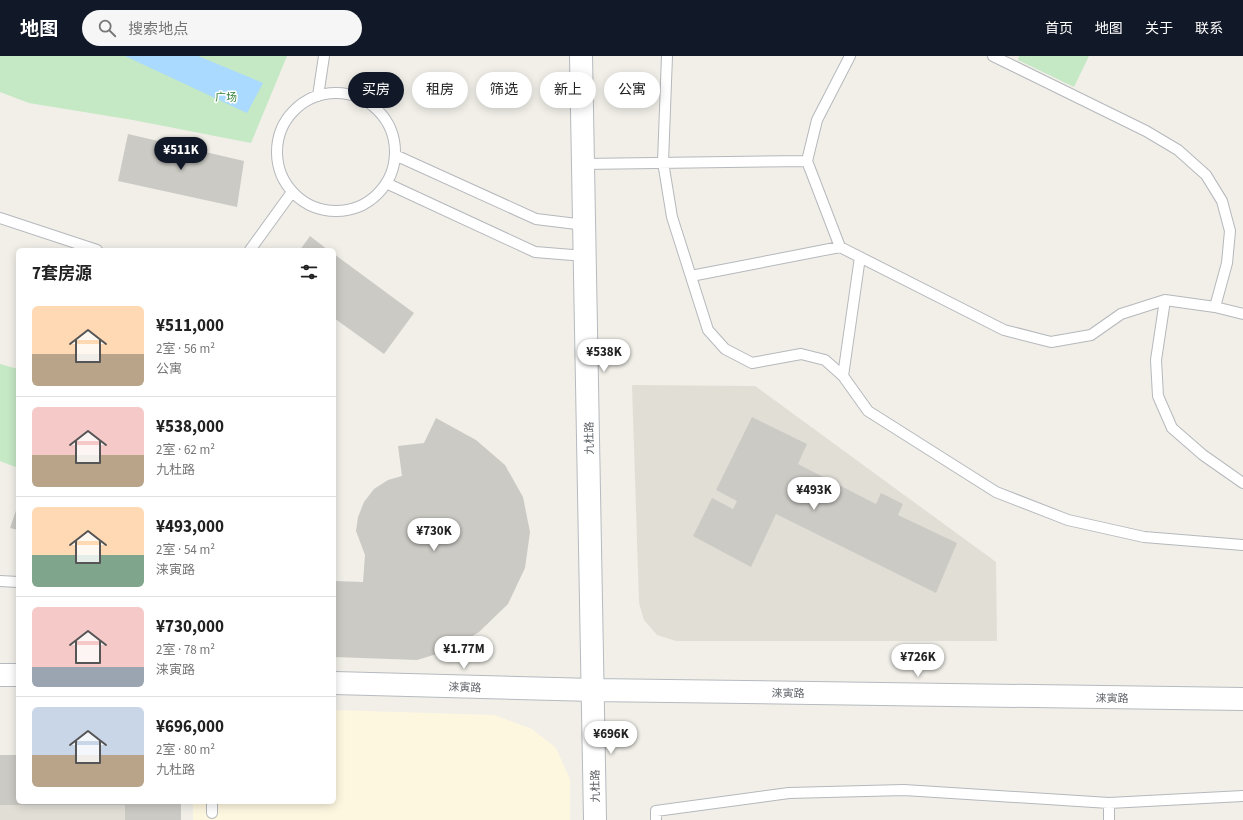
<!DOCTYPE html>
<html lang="zh">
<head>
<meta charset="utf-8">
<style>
	:root { --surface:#fff; --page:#f6f6f6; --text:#222; --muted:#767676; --line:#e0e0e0; --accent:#111827 }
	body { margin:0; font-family:"Source Sans 3","Noto Sans SC",sans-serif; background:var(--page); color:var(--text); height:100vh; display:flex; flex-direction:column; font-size:15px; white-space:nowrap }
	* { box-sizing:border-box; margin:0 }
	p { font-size:13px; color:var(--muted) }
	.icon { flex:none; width:22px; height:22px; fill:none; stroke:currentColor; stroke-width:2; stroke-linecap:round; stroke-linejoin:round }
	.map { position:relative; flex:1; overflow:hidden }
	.panel { position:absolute; left:16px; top:192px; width:320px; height:556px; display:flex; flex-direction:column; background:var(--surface); border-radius:6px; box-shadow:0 2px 10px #0003 }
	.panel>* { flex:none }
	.banner { position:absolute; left:348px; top:16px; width:380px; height:36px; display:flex; gap:8px }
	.price { position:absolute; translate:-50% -34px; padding:0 9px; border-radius:14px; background:#fff; color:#222; font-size:13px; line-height:26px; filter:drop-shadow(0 1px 2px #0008) }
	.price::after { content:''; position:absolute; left:50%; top:24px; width:12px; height:9px; margin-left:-6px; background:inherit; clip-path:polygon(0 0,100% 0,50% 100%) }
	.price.selected { background:var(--accent); color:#fff }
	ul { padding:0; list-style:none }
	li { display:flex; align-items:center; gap:12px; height:100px; padding:0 16px }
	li+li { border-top:1px solid var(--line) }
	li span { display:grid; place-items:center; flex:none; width:112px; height:80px; border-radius:6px; color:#555 }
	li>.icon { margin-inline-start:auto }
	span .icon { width:48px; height:48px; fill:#fffc; stroke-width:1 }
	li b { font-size:17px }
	h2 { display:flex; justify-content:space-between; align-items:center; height:48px; padding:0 16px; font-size:17px }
	.chip { padding:0 14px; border-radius:18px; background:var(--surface); box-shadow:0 2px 10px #0003; font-size:14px; line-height:36px }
	.chip.selected { background:var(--accent); color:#fff }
	header { display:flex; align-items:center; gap:24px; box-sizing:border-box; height:56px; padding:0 20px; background:var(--accent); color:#fff }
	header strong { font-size:19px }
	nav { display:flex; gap:22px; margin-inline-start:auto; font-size:14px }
	.search { width:280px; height:36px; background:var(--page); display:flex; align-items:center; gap:10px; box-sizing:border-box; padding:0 14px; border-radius:22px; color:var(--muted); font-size:15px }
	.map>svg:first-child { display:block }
	.commercial { fill:#fef7e0 }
	.education { fill:#e1ded6 }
	.green { fill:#c5e8c5 }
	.water { fill:#aadaff }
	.building { fill:#cccac5 }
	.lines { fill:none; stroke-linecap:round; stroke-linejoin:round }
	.lane-casing { stroke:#b5b8bc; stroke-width:12 }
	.secondary-casing { stroke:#b6babf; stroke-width:24 }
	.lane { stroke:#fff; stroke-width:10 }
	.secondary { stroke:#fff; stroke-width:22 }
	.labels { text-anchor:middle; stroke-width:3; stroke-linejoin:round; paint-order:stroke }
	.park-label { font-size:11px; fill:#348238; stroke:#fff }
	.street-label { font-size:11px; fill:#5f6368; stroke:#fff }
</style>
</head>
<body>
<header>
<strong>地图</strong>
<div class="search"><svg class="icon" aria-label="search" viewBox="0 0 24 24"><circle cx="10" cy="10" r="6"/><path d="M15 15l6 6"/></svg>搜索地点</div>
<nav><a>首页</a><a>地图</a><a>关于</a><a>联系</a></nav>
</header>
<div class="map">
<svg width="1243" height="764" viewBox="0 0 1243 764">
	<rect width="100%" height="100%" fill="#f1efe8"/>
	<path class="commercial" d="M334,654L494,659L532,673L556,692L570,723V764H193V746H334Z"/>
	<path class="education" d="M632,329L755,330L996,506L997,585H676L657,579L644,564L639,547Z
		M0,749H125V764H0Z"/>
	<path class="green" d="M0,0H287L251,87L133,64L29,47L0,36Z
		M1019,0H1089L1074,31L1018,4Z
		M0,308L18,313V412L0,405Z"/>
	<path class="water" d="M125,0H198L263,27L247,57Z"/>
	<path class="building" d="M128,78L244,105L237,151L118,125Z
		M310,180L328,194H300Z
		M334,198L414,257L384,298L334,262Z
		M752,361L807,388L798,408L876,448L881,437L903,448L898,459L957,487L936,537L776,458L751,511L693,480L712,442L733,453L737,445L716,434Z
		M436,362L476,384L505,409L523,441L530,476L525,512L508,548L479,576L450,594L417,604L334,601V525L363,526L365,499L356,475L358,461L364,446L374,433L388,424L402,420L398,390L424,387Z
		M18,449V474L10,472Z
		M0,699H18V746H181V764H125V749H0Z"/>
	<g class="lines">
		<defs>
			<path id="lane" d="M667,0L663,106L672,161L708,274L725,293L752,307L801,298L825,304L843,320L868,355L996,436L1068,464L1144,481L1243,489
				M850,0L817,64L807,105L840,191L1004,274L1051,286L1091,279L1121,258L1165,244L1215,251L1243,258
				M993,0L1146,75L1178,94L1206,119L1222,145L1230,175L1227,207L1215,251
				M277 96a59 59 0 1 1 118 0a59 59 0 1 1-118 0Z
				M318,40L324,0
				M395,99L536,163L585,169
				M583,108L807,105
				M386,127L535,196L585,200
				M0,162L97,194
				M250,194L292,136
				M691,220L840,191
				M1165,244L1156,304L1158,340L1172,372L1203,399L1243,427
				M843,320L860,201
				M0,525L18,526
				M1109,747V764
				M212,757V746
				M656,764V755L789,737L904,734L1109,747L1243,740"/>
			<path id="secondary" d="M581,0L595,764
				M0,619H18
				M334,627L593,634L1243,643"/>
		</defs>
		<use href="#lane" class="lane-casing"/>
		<use href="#secondary" class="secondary-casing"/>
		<use href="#lane" class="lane"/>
		<use href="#secondary" class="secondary"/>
	</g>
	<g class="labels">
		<g class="park-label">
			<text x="226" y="45">广场</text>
		</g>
		<g class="street-label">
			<text transform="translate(589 382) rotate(-91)" y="4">九杜路</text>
			<text transform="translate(465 631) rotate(2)" y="4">涞寅路</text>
			<text transform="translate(788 637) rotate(1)" y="4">涞寅路</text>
			<text transform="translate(1112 642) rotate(1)" y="4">涞寅路</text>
			<text transform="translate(595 730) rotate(-91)" y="4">九杜路</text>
		</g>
	</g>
</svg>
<b class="price selected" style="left:181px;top:115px">¥511K</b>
<b class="price" style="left:604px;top:317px">¥538K</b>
<b class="price" style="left:814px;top:455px">¥493K</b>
<b class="price" style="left:434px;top:496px">¥730K</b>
<b class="price" style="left:464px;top:614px">¥1.77M</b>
<b class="price" style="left:918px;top:622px">¥726K</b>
<b class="price" style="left:611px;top:699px">¥696K</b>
<div class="banner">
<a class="chip selected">买房</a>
<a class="chip">租房</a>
<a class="chip">筛选</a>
<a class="chip">新上</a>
<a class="chip">公寓</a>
</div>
<section class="panel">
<h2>7套房源<svg class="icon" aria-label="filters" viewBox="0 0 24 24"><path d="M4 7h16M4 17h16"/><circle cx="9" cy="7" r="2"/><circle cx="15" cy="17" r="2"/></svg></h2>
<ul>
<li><span style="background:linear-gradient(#ffd9b3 60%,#b9a48a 0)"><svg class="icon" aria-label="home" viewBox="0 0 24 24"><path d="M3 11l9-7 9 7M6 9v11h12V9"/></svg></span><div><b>¥511,000</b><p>2室 · 56 m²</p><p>公寓</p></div></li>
<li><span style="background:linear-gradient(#f6c9c9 60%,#b9a48a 0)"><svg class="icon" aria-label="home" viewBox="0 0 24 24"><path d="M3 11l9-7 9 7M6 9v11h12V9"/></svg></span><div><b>¥538,000</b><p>2室 · 62 m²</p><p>九杜路</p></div></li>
<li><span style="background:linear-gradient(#ffd9b3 60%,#7fa58c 0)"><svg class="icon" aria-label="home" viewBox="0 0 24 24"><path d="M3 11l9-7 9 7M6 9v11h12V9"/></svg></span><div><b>¥493,000</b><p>2室 · 54 m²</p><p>涞寅路</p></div></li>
<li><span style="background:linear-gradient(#f6c9c9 75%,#9aa5b1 0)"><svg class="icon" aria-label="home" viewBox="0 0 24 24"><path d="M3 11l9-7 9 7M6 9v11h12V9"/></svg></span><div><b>¥730,000</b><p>2室 · 78 m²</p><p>涞寅路</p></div></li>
<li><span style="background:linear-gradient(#c9d6e8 60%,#b9a48a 0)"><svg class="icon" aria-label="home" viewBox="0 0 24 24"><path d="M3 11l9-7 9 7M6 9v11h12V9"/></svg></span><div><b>¥696,000</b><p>2室 · 80 m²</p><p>九杜路</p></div></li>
</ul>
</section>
</div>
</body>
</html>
